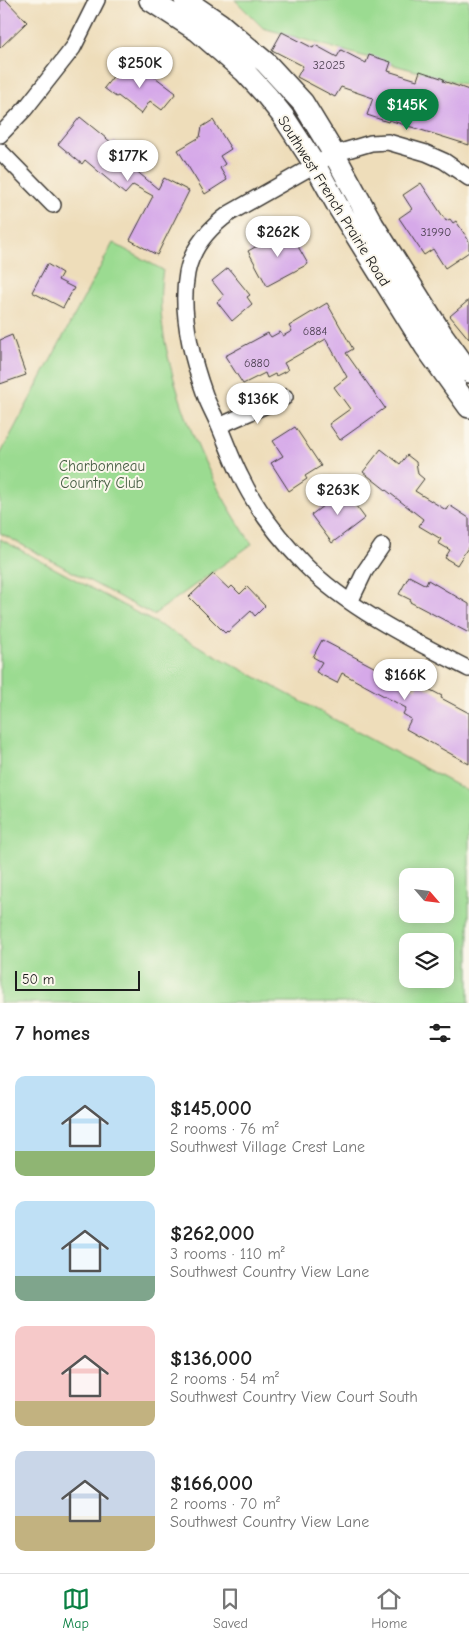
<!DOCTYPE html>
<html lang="en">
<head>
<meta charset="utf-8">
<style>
	:root { --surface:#fff; --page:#f6f6f6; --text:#222; --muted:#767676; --line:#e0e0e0; --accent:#0b8043 }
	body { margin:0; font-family:"Comic Neue",sans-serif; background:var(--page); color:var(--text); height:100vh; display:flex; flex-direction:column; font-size:19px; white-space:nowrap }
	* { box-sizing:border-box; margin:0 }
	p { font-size:16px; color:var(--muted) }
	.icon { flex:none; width:28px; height:28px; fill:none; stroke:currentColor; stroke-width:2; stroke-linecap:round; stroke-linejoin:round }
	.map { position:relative; height:1003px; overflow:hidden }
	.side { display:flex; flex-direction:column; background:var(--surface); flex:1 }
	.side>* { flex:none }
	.needle { width:32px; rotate:118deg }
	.buttons { position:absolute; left:399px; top:868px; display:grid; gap:10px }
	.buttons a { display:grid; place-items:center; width:55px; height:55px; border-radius:10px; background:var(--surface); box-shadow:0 2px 12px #0003; font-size:25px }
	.scale { position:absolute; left:15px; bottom:12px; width:125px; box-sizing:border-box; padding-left:5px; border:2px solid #1c1c1c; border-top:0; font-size:14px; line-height:18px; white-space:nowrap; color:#1c1c1c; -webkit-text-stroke:4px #fbf7ec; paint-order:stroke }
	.price { position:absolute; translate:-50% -42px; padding:0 11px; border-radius:18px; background:#fff; color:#222; font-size:16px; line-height:32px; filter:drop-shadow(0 1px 2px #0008) }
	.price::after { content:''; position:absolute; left:50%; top:30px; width:15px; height:11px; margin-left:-8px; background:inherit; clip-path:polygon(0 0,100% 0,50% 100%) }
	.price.current { background:var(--accent); color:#fff }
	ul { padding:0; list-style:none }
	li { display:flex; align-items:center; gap:15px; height:125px; padding:0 15px }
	li span { display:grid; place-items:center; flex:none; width:140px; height:100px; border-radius:10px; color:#555 }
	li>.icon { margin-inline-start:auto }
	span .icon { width:60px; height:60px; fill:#fffc; stroke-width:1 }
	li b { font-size:21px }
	h2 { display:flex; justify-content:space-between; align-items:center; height:60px; padding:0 15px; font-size:21px }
	.dock { display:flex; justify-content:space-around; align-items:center; height:70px; border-top:1px solid var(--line); background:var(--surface); font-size:14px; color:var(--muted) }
	.dock a { display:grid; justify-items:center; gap:2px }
	.dock .current { color:var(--accent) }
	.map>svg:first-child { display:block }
	.green { fill:#9bdb91; stroke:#5c7c56; fill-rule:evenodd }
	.building { fill:#d6a9e9 }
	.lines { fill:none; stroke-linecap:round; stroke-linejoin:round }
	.street-casing { stroke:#3c3934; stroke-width:18 }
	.secondary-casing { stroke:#3c3934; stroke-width:24 }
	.street { stroke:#fff; stroke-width:15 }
	.secondary { stroke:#fff; stroke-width:21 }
	.labels { text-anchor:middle; stroke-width:4; stroke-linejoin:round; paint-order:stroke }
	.number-label { font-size:12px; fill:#4a3f4f }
	.street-label { font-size:15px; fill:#1c1c1c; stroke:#fbf7ec }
	.park-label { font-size:15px; fill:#485f45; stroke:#fbf7ec }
</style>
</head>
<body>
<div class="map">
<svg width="469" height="1003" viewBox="0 0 469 1003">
	<rect width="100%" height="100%" fill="#fbf7ec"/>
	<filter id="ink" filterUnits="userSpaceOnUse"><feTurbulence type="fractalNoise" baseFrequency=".02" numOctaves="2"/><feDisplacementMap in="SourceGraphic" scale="10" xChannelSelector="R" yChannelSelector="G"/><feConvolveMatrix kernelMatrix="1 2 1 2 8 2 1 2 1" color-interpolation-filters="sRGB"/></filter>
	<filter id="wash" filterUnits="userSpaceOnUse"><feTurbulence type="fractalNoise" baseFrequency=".0096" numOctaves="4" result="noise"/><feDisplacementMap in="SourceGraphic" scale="20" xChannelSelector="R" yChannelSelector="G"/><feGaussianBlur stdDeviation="1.12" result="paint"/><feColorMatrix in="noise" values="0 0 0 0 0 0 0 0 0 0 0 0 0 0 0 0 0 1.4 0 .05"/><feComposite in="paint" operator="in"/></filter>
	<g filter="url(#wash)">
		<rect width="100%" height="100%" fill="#eeddba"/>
		<path class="green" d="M235,0H469V86L263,28Z
			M113,243L163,270C157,304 163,338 172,372C190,437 214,488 252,544L153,615L0,533V455Z
			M0,539L469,792V1003H0ZM445,876V914H408V876ZM445,941V979H408V941Z"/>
		<g id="blocks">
			<path class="building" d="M0,0H6L27,22L0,48Z
				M282,32L313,48L315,45L337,57L341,50L366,63L369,55L391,62L388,71L417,80L420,71L444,79L443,81L469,90V145L389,120L388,122L367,115L373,98L341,87L335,97L297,77L303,66L272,50Z
				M139,65L176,93L162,110L150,101L141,114L118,96L116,97L104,88L119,69L130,77Z
				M80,117L112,143L114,141L140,163L134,169L158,189L164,178L189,191L157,255L130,240L153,196L133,185L125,194L85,160L82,164L58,144Z
				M213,120L231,149L220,156L225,164L220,168L227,180L205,194L178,150L200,137L202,127Z
				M421,183L446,221L450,219L453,223L456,221L469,241V252L445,268L433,249L424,255L399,218L412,209L403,195Z
				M288,229L308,264L267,286L248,251Z
				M47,264L62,273L58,280L74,288L63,308L32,292Z
				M228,268L250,295L247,297L252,304L232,321L217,302L224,296L212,281Z
				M469,300V339L450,316Z
				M327,303L353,349L346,353L385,408L340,440L329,424L350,409L334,387L347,377L326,339L284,363L288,370L276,376L275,374L267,378L265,373L243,384L225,356L268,333L271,337L280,332L283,336L292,331L289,326Z
				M12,335L26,375L0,384V340Z
				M295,427L321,466L305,476L307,479L289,491L271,463L283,456L273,441Z
				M381,449L400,464L407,455L416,462L418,474L424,479L415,491L446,510L449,505L469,518V546L457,565L445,558L450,550L438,543L441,539L419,526L423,519L363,472Z
				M344,490L365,518L332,543L311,515Z
				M213,574L229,589L232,586L240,594L247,587L265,606L255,616L251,611L228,632L227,631L225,633L189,597Z
				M409,576L426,585L428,580L469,604V633L410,602L411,600L399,594Z
				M322,640L416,689L419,684L442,696L441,698L469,713V764L406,729L411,719L403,714L406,708L342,673L337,683L316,672L322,662L313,657Z"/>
		</g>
	</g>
	<g filter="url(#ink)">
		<use href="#blocks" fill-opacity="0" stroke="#3c3934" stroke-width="1"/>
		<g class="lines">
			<defs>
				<path id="street" d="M0,135L25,109L73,48L97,0
					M0,151L53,205
					M469,178L444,161L426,153L388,142L371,143L334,154L230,213C209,228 192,247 187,273C180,311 192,359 205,395C209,406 215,416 219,426C226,442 232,459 240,475C255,507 279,538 304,564C347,608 414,641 469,669
					M219,426L285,397
					M350,602L365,571L382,546"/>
				<path id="secondary" d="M150,0L198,31L244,71L267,96L283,116L315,165L339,208L425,346L469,407
					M185,0L220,24L266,63L303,103L334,154L373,225L443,336L469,372"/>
			</defs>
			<use href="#street" class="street-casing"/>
			<use href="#secondary" class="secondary-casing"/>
			<use href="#street" class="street"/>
			<use href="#secondary" class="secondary"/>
		</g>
	</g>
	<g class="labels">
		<g class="number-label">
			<text x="329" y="69">32025</text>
			<text x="436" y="236">31990</text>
			<text x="315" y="335">6884</text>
			<text x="257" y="367">6880</text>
		</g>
		<g class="street-label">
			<text transform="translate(334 201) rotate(58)" y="5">Southwest French Prairie Road</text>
		</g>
		<g class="park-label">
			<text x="102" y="471">Charbonneau<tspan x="102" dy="17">Country Club</tspan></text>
		</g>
	</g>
</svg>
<div class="buttons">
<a><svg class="needle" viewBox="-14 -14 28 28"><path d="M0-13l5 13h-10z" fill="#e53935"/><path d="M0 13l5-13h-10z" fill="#767676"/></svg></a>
<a><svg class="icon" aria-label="layers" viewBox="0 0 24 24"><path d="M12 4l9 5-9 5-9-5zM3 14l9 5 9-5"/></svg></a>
</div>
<div class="scale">50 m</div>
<b class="price" style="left:140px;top:89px">$250K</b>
<b class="price current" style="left:407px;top:131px">$145K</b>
<b class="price" style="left:128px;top:182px">$177K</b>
<b class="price" style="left:278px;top:258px">$262K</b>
<b class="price" style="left:258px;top:425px">$136K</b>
<b class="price" style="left:338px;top:516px">$263K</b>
<b class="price" style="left:405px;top:701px">$166K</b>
</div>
<section class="side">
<h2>7 homes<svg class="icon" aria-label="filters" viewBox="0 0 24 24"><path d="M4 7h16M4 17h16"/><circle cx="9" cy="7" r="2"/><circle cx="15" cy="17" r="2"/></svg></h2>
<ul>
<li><span style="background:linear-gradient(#bfe0f5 75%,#8fb573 0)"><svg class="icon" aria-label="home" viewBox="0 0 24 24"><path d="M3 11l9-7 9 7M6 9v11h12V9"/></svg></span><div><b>$145,000</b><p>2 rooms · 76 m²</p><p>Southwest Village Crest Lane</p></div></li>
<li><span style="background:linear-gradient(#bfe0f5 75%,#7fa58c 0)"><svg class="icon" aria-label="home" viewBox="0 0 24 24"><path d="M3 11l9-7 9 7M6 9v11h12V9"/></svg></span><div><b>$262,000</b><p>3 rooms · 110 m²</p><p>Southwest Country View Lane</p></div></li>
<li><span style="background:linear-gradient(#f6c9c9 75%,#c2b280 0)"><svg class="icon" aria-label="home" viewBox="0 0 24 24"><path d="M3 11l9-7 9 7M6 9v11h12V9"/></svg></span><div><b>$136,000</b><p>2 rooms · 54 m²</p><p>Southwest Country View Court South</p></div></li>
<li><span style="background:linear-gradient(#c9d6e8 65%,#c2b280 0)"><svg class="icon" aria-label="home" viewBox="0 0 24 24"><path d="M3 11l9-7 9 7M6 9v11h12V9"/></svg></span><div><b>$166,000</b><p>2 rooms · 70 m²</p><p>Southwest Country View Lane</p></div></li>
</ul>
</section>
<nav class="dock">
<a class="current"><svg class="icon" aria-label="map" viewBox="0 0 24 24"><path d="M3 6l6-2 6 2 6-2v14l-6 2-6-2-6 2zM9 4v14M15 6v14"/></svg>Map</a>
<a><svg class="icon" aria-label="saved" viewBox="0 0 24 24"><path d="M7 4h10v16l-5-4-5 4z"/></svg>Saved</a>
<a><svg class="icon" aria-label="home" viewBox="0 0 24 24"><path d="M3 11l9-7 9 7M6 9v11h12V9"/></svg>Home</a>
</nav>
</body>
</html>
